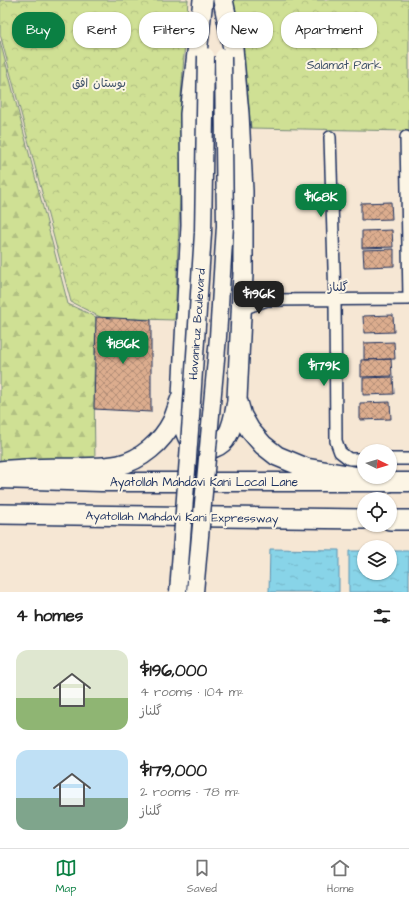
<!DOCTYPE html>
<html lang="en">
<head>
<meta charset="utf-8">
<style>
	:root { --surface:#fff; --page:#f2f2f2; --text:#222; --muted:#767676; --line:#e0e0e0; --accent:#0b8043 }
	body { margin:0; font-family:"Architects Daughter","Playpen Sans Arabic",sans-serif; background:var(--page); color:var(--text); height:100vh; display:flex; flex-direction:column; font-size:15px; white-space:nowrap }
	* { box-sizing:border-box; margin:0 }
	p { font-size:13px; color:var(--muted) }
	.icon { flex:none; width:22px; height:22px; fill:none; stroke:currentColor; stroke-width:2; stroke-linecap:round; stroke-linejoin:round }
	.map { position:relative; height:592px; overflow:hidden }
	.panel { display:flex; flex-direction:column; background:var(--surface); flex:1 }
	.panel>* { flex:none }
	.banner { position:absolute; left:12px; top:12px; width:385px; height:36px; display:flex; gap:8px }
	.needle { width:26px; rotate:95deg }
	.controls { position:absolute; left:357px; top:444px; display:grid; gap:8px }
	.controls a { display:grid; place-items:center; width:40px; height:40px; border-radius:50%; background:var(--surface); box-shadow:0 1px 3px #0004; font-size:20px }
	.price { position:absolute; translate:-50% -34px; padding:0 9px; border-radius:8px; background:var(--accent); color:#fff; font-size:13px; line-height:26px; filter:drop-shadow(0 1px 2px #0008) }
	.price::after { content:''; position:absolute; left:50%; top:24px; width:12px; height:9px; margin-left:-6px; background:inherit; clip-path:polygon(0 0,100% 0,50% 100%) }
	.price.active { background:#222; color:#fff }
	ul { padding:0; list-style:none }
	li { display:flex; align-items:center; gap:12px; height:100px; padding:0 16px }
	li span { display:grid; place-items:center; flex:none; width:112px; height:80px; border-radius:12px; color:#555 }
	li>.icon { margin-inline-start:auto }
	span .icon { width:48px; height:48px; fill:#fffc; stroke-width:1 }
	li b { font-size:17px }
	h2 { display:flex; justify-content:space-between; align-items:center; height:48px; padding:0 16px; font-size:17px }
	.tag { padding:0 14px; border-radius:16px; background:var(--surface); box-shadow:0 1px 3px #0004; font-size:14px; line-height:36px }
	.tag.active { background:var(--accent); color:#fff }
	.dock { display:flex; justify-content:space-around; align-items:center; height:56px; border-top:1px solid var(--line); background:var(--surface); font-size:11px; color:var(--muted) }
	.dock a { display:grid; justify-items:center; gap:2px }
	.dock .active { color:var(--accent) }
	.map>svg:first-child { display:block }
	.forest { fill:url(#forest-firs); stroke:#758879 }
	.park { fill:url(#park-crowns); stroke:#758879 }
	.water { fill:url(#water-ripples); stroke:#5c92b1 }
	.building { fill:url(#building-cross-hatch); stroke:#1b2f5e }
	.lines { fill:none; stroke-linecap:round; stroke-linejoin:round }
	.minor-casing { stroke:#1b2f5e; stroke-width:14 }
	.primary-casing { stroke:#1b2f5e; stroke-width:21 }
	.trunk-casing { stroke:#1b2f5e; stroke-width:22 }
	.minor { stroke:#fcf5e5; stroke-width:11 }
	.primary { stroke:#fcf5e5; stroke-width:18 }
	.trunk { stroke:#fcf5e5; stroke-width:19 }
	.secondary-bridge-casing { stroke:#1b2f5e; stroke-width:19; stroke-linecap:butt }
	.secondary-bridge { stroke:#fcf5e5; stroke-width:16 }
	.labels { text-anchor:middle; stroke-width:4; stroke-linejoin:round; paint-order:stroke }
	.park-label { font-size:12px; fill:#3f5269; stroke:#fcf5e5 }
	.street-label { font-size:12px; fill:#1b2f5e; stroke:#fcf5e5 }
</style>
</head>
<body>
<div class="map">
<svg width="409" height="592" viewBox="0 0 409 592">
	<defs>
		<pattern id="forest-firs" width="22" height="20" patternUnits="userSpaceOnUse"><rect width="22" height="20" fill="#cfe094"/><path d="M5 1l3.5 6h-7zM16 11l3.5 6h-7z" fill="#b1c082"/></pattern>
		<pattern id="park-crowns" width="20" height="18" patternUnits="userSpaceOnUse"><rect width="20" height="18" fill="#cfe094"/><path d="M2 6a3 3 0 1 1 6 0M12 15a3 3 0 1 1 6 0" fill="none" stroke="#b1c082"/></pattern>
		<pattern id="water-ripples" width="26" height="14" patternUnits="userSpaceOnUse"><rect width="26" height="14" fill="#88d4e8"/><path d="M2 4q2-2 4 0t4 0M15 11q2-2 4 0t4 0" fill="none" stroke="#75b6c9"/></pattern>
		<pattern id="building-cross-hatch" width="8" height="8" patternUnits="userSpaceOnUse"><rect width="8" height="8" fill="#dcad8e"/><path d="M0 0l8 8M0 8l8-8" fill="none" stroke="#b28d77"/></pattern>
	</defs>
	<rect width="100%" height="100%" fill="#f6e7d4"/>
	<filter id="ink" filterUnits="userSpaceOnUse"><feTurbulence type="fractalNoise" baseFrequency=".025" numOctaves="2"/><feDisplacementMap in="SourceGraphic" scale="8" xChannelSelector="R" yChannelSelector="G"/><feConvolveMatrix kernelMatrix="1 2 1 2 8 2 1 2 1" color-interpolation-filters="sRGB"/></filter>
	<g filter="url(#ink)">
		<path class="forest" d="M0,41L68,304L96,317L94,382L95,463L0,465Z"/>
		<path class="park" d="M0,0H188L181,97L180,198L175,320L102,318L71,302L0,34Z
			M230,0H409V131L251,128L243,50Z"/>
		<path class="water" d="M270,549L339,550V592H269Z
			M349,551H364V573H390V551H409V592H349Z"/>
		<path class="building" d="M391,202L392,219L361,220V203Z
			M392,230L393,247L362,248V231Z
			M394,249V266L364,267L363,250Z
			M393,315L394,332L364,333L363,316Z
			M96,317L151,320V412L94,409Z
			M394,342L395,359L364,360V343Z
			M391,359L392,376L361,377V360Z
			M393,377L394,394L363,395V378Z
			M390,402L391,419L360,420V403Z"/>
		<g class="lines">
			<defs>
				<path id="minor" d="M330,137L335,300L336,441L340,452L349,459H364
					M406,137L409,298
					M245,279L248,289L267,300
					M241,315L248,307L267,300L409,299
					M390,459H409"/>
				<path id="primary" d="M0,479L101,482H409"/>
				<path id="trunk" d="M223,0L233,48L239,114L243,191V274L237,399L242,416L250,430L263,445L277,456L306,468L389,482
					M183,425C186,433 188,442 196,447C206,453 222,447 227,436C233,426 235,413 237,401
					M0,471C25,468 51,468 76,468C90,467 105,468 119,465C141,460 162,442 172,422C176,414 178,404 182,396L191,225L190,114L203,0
					M0,514L364,519
					M390,520H409"/>
			</defs>
			<use href="#minor" class="minor-casing"/>
			<use href="#primary" class="primary-casing"/>
			<use href="#trunk" class="trunk-casing"/>
			<use href="#minor" class="minor"/>
			<use href="#primary" class="primary"/>
			<use href="#trunk" class="trunk"/>
			<defs>
				<path id="secondary-bridge" d="M178,592L191,417L203,233L206,56
					M195,592L218,337L225,226L223,57"/>
			</defs>
			<use href="#secondary-bridge" class="secondary-bridge-casing"/>
			<use href="#secondary-bridge" class="secondary-bridge"/>
		</g>
	</g>
	<g class="labels">
		<g class="park-label">
			<text x="344" y="69">Salamat Park</text>
			<text x="99" y="87">بوستان افق</text>
		</g>
		<g class="street-label">
			<text transform="translate(338 287) rotate(-1)" y="4">گلناز</text>
			<text transform="translate(197 324) rotate(-86)" y="4">Havaniruz Boulevard</text>
			<text x="204" y="486">Ayatollah Mahdavi Kani Local Lane</text>
			<text transform="translate(182 517) rotate(1)" y="4">Ayatollah Mahdavi Kani Expressway</text>
		</g>
	</g>
</svg>
<div class="controls">
<a><svg class="needle" viewBox="-14 -14 28 28"><path d="M0-13l5 13h-10z" fill="#e53935"/><path d="M0 13l5-13h-10z" fill="#767676"/></svg></a>
<a><svg class="icon" aria-label="locate" viewBox="0 0 24 24"><circle cx="12" cy="12" r="6"/><path d="M12 2v4M12 18v4M2 12h4M18 12h4"/></svg></a>
<a><svg class="icon" aria-label="layers" viewBox="0 0 24 24"><path d="M12 4l9 5-9 5-9-5zM3 14l9 5 9-5"/></svg></a>
</div>
<b class="price" style="left:321px;top:218px">$168K</b>
<b class="price active" style="left:259px;top:315px">$196K</b>
<b class="price" style="left:123px;top:365px">$186K</b>
<b class="price" style="left:324px;top:387px">$179K</b>
<div class="banner">
<a class="tag active">Buy</a>
<a class="tag">Rent</a>
<a class="tag">Filters</a>
<a class="tag">New</a>
<a class="tag">Apartment</a>
</div>
</div>
<section class="panel">
<h2>4 homes<svg class="icon" aria-label="filters" viewBox="0 0 24 24"><path d="M4 7h16M4 17h16"/><circle cx="9" cy="7" r="2"/><circle cx="15" cy="17" r="2"/></svg></h2>
<ul>
<li><span style="background:linear-gradient(#dfe7d0 60%,#8fb573 0)"><svg class="icon" aria-label="home" viewBox="0 0 24 24"><path d="M3 11l9-7 9 7M6 9v11h12V9"/></svg></span><div><b>$196,000</b><p>4 rooms · 104 m²</p><p>گلناز</p></div></li>
<li><span style="background:linear-gradient(#bfe0f5 60%,#7fa58c 0)"><svg class="icon" aria-label="home" viewBox="0 0 24 24"><path d="M3 11l9-7 9 7M6 9v11h12V9"/></svg></span><div><b>$179,000</b><p>2 rooms · 78 m²</p><p>گلناز</p></div></li>
</ul>
</section>
<nav class="dock">
<a class="active"><svg class="icon" aria-label="map" viewBox="0 0 24 24"><path d="M3 6l6-2 6 2 6-2v14l-6 2-6-2-6 2zM9 4v14M15 6v14"/></svg>Map</a>
<a><svg class="icon" aria-label="saved" viewBox="0 0 24 24"><path d="M7 4h10v16l-5-4-5 4z"/></svg>Saved</a>
<a><svg class="icon" aria-label="home" viewBox="0 0 24 24"><path d="M3 11l9-7 9 7M6 9v11h12V9"/></svg>Home</a>
</nav>
</body>
</html>
